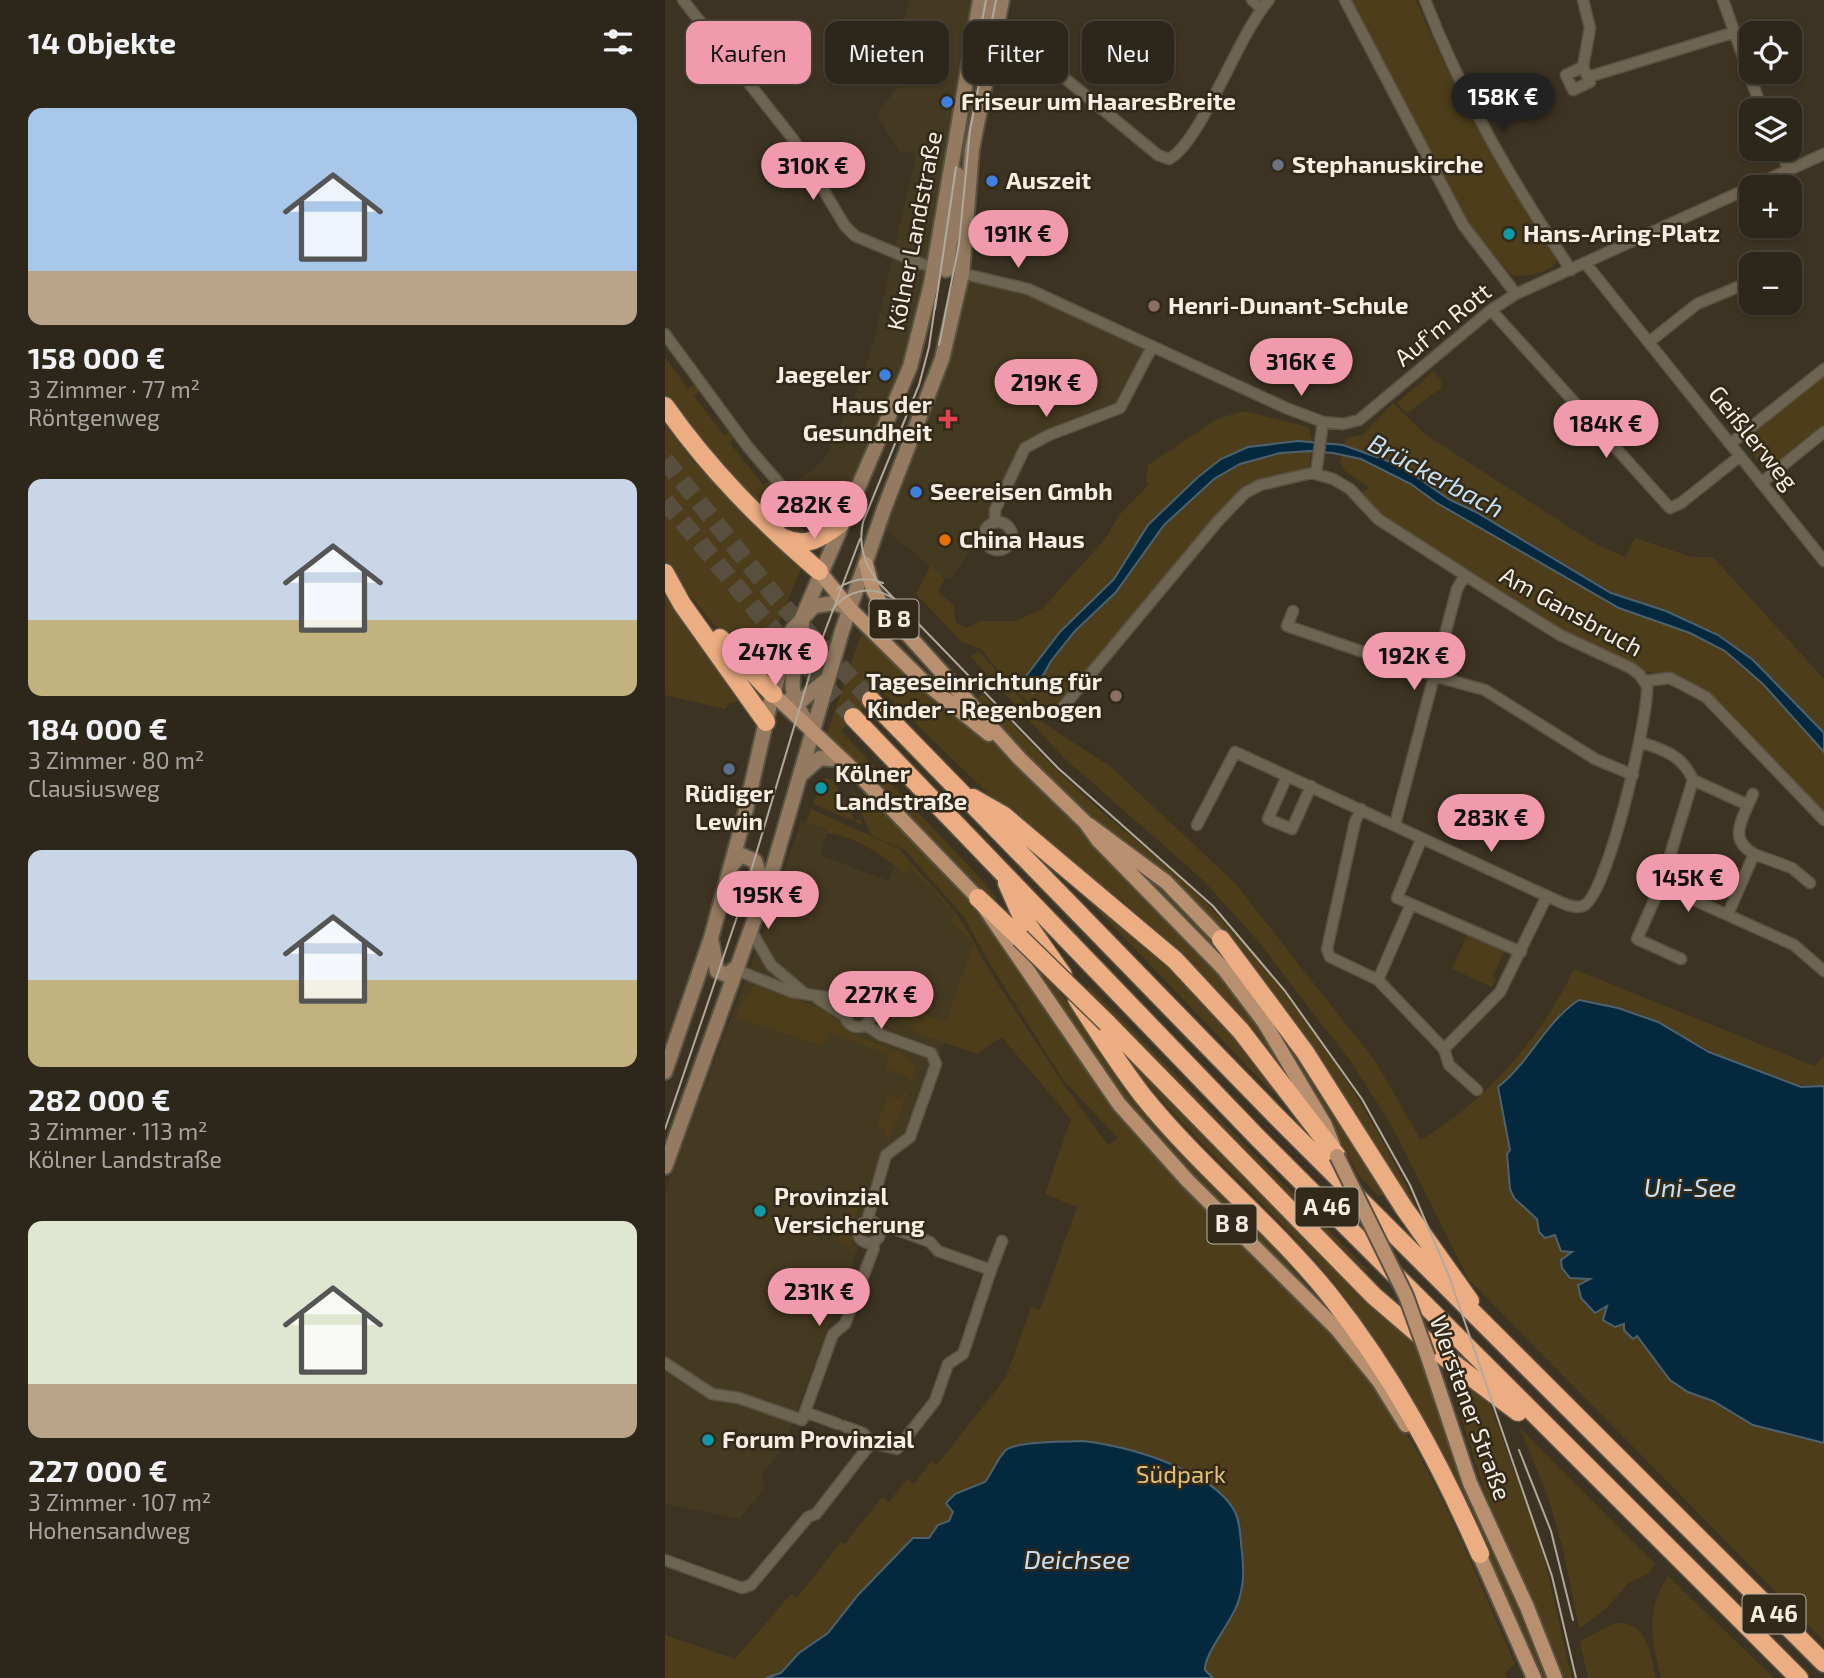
<!DOCTYPE html>
<html lang="de">
<head>
<meta charset="utf-8">
<style>
	:root { --surface:#2d261a; --page:#352e23; --text:#f1f3f6; --muted:#a7a5a2; --line:#484339; --accent:#f29aad }
	body { margin:0; font-family:"Exo 2",sans-serif; background:var(--page); color:var(--text); height:100vh; display:flex; flex-direction:column; font-size:26px; white-space:nowrap }
	* { box-sizing:border-box; margin:0 }
	p { font-size:23px; color:var(--muted) }
	.icon { flex:none; width:38px; height:38px; fill:none; stroke:currentColor; stroke-width:2; stroke-linecap:round; stroke-linejoin:round }
	.map { position:relative; flex:1; overflow:hidden }
	.details { display:flex; flex-direction:column; background:var(--surface); width:665px }
	.details>* { flex:none }
	.banner { position:absolute; left:21px; top:21px; width:665px; height:63px; display:flex; gap:14px }
	.controls { position:absolute; left:1074px; top:21px; display:grid; gap:14px }
	.controls a { display:grid; place-items:center; width:63px; height:63px; border-radius:14px; background:var(--surface); box-shadow:0 2px 5px #0004,0 0 0 2px var(--line); font-size:35px }
	.price { position:absolute; translate:-50% -60px; padding:0 16px; border-radius:24px; background:var(--accent); color:#111; font-size:23px; line-height:46px; filter:drop-shadow(0 2px 4px #0008) }
	.price::after { content:''; position:absolute; left:50%; top:42px; width:21px; height:16px; margin-left:-10px; background:inherit; clip-path:polygon(0 0,100% 0,50% 100%) }
	.price.selected { background:#222; color:#fff }
	ul { padding:0; list-style:none }
	li { display:grid; align-content:center; gap:14px; height:371px; padding:0 28px }
	li span { display:grid; place-items:center; height:217px; border-radius:14px; color:#555 }
	li>.icon { margin-inline-start:auto }
	span .icon { width:126px; height:126px; fill:#fffc; stroke-width:1 }
	li b { font-size:30px }
	h2 { display:flex; justify-content:space-between; align-items:center; height:84px; padding:0 28px; font-size:30px }
	.chip { padding:0 24px; border-radius:14px; background:var(--surface); box-shadow:0 2px 5px #0004,0 0 0 2px var(--line); font-size:24px; line-height:63px }
	.chip.selected { background:var(--accent); color:#111 }
	main { display:flex; flex:1; min-height:0 }
	.map>svg:first-child { display:block }
	.built { fill:#443921 }
	.green { fill:#4d3d1b }
	.water { fill:#04283d; stroke:#4c636f; stroke-width:2 }
	.lines { fill:none; stroke-linecap:round; stroke-linejoin:round }
	.highway-tunnel { stroke:#584f3f; stroke-width:18; stroke-dasharray:18 9; stroke-linecap:butt }
	.street-casing { stroke:#595242; stroke-width:13 }
	.secondary-casing { stroke:#595242; stroke-width:18 }
	.primary-casing { stroke:#595242; stroke-width:18 }
	.highway-casing { stroke:#595242; stroke-width:21 }
	.street { stroke:#6d6451; stroke-width:10 }
	.secondary { stroke:#937a60; stroke-width:14 }
	.primary { stroke:#b9906f; stroke-width:14 }
	.highway { stroke:#ecad83; stroke-width:18 }
	.tram { stroke:#b0a99c; stroke-width:2 }
	.primary-bridge-casing { stroke:#595242; stroke-width:18; stroke-linecap:butt }
	.highway-bridge-casing { stroke:#595242; stroke-width:21; stroke-linecap:butt }
	.primary-bridge { stroke:#b9906f; stroke-width:14 }
	.highway-bridge { stroke:#ecad83; stroke-width:18 }
	.shop-dot { fill:#3f7fe0; stroke:#322918; stroke-width:2.5 }
	.worship-dot { fill:#6b7280; stroke:#322918; stroke-width:2.5 }
	.culture-dot { fill:#0f9aa8; stroke:#322918; stroke-width:2.5 }
	.education-dot { fill:#8d6e63; stroke:#322918; stroke-width:2.5 }
	.health-dot { fill:#e0444e; stroke:#322918; stroke-width:2.5 }
	.food-dot { fill:#e8710a; stroke:#322918; stroke-width:2.5 }
	.service-dot { fill:#5c6f8a; stroke:#322918; stroke-width:2.5 }
	.labels { text-anchor:middle; stroke-width:5; stroke-linejoin:round; paint-order:stroke }
	.shield { fill:#322918; stroke:#bab3a6; stroke-width:2 }
	.shield-label { font-size:23px; font-weight:bold; fill:#f4eee3 }
	.poi-label { font-size:24px; font-weight:bold; fill:#f4eee3; stroke:#322918; text-anchor:start }
	.street-label { font-size:24px; fill:#f4eee3; stroke:#322918 }
	.park-label { font-size:24px; fill:#e4c179; stroke:#322918 }
	.water-label { font-size:26px; font-style:italic; fill:#c5e0f4; stroke:#322918 }
</style>
</head>
<body>
<main>
<section class="details">
<h2>14 Objekte<svg class="icon" aria-label="filters" viewBox="0 0 24 24"><path d="M4 7h16M4 17h16"/><circle cx="9" cy="7" r="2"/><circle cx="15" cy="17" r="2"/></svg></h2>
<ul>
<li><span style="background:linear-gradient(#a9c7e8 75%,#b9a48a 0)"><svg class="icon" aria-label="home" viewBox="0 0 24 24"><path d="M3 11l9-7 9 7M6 9v11h12V9"/></svg></span><div><b>158 000 €</b><p>3 Zimmer · 77 m²</p><p>Röntgenweg</p></div></li>
<li><span style="background:linear-gradient(#c9d6e8 65%,#c2b280 0)"><svg class="icon" aria-label="home" viewBox="0 0 24 24"><path d="M3 11l9-7 9 7M6 9v11h12V9"/></svg></span><div><b>184 000 €</b><p>3 Zimmer · 80 m²</p><p>Clausiusweg</p></div></li>
<li><span style="background:linear-gradient(#c9d6e8 60%,#c2b280 0)"><svg class="icon" aria-label="home" viewBox="0 0 24 24"><path d="M3 11l9-7 9 7M6 9v11h12V9"/></svg></span><div><b>282 000 €</b><p>3 Zimmer · 113 m²</p><p>Kölner Landstraße</p></div></li>
<li><span style="background:linear-gradient(#dfe7d0 75%,#b9a48a 0)"><svg class="icon" aria-label="home" viewBox="0 0 24 24"><path d="M3 11l9-7 9 7M6 9v11h12V9"/></svg></span><div><b>227 000 €</b><p>3 Zimmer · 107 m²</p><p>Hohensandweg</p></div></li>
</ul>
</section>
<div class="map">
<svg width="1159" height="1678" viewBox="0 0 1159 1678">
	<rect width="100%" height="100%" fill="#3c3322"/>
	<path class="built" d="M243,0H310L268,237L239,364L171,521H156L122,489L158,461L191,392L208,343L251,154L234,151L212,115L248,64L223,30L241,16Z
		M303,278L365,293L485,345L452,408L358,449L320,529L288,577L280,579L218,528L284,351Z
		M136,820L159,828L162,833L155,855L224,881L233,858L247,864L289,910L337,990L335,1009L278,1045L245,1137L232,1143L118,1448L98,1473L99,1488L75,1519L0,1504V1190L103,921Z"/>
	<path class="green" d="M686,0H751C789,91 836,175 890,258L891,263C878,275 863,277 846,275L805,226L778,178Z
		M0,357L23,389L31,383L36,390L29,396L59,435L67,430L72,436L65,443L98,485L104,481L107,486L104,510L109,517L118,520L131,513L143,515L145,518L137,526L140,538C102,533 28,431 0,398Z
		M769,371L776,380V388L742,413L732,403Z
		M1159,373V430L1102,473L1078,440Z
		M728,403L761,435L929,543L960,557L970,538L1027,557H1048L1159,679V818L1053,707L1002,674L980,672L895,631L712,512L694,493L705,488L680,471L675,463L681,438L697,435Z
		M579,411L644,427L647,440L644,467L603,478L564,503L382,718L347,688L316,649L297,642L251,594L266,565L280,579L273,591L288,605L291,623L301,628L315,621H351L377,609L440,539L455,514L484,485L481,481L483,465L552,419Z
		M0,424L29,463L44,472L137,565L95,670L45,620L0,564Z
		M0,584L77,700L64,704L60,709L0,695Z
		M201,634L327,736L533,944L614,1054L609,1057L540,979L499,939L456,900L342,812L216,690L176,731L318,881L332,899L330,904L162,733L195,637Z
		M314,651L376,721L446,767L569,882L710,1061L756,1140C821,1101 876,1038 909,969L1149,1066L1159,1056V1086C1103,1088 1043,1049 995,1023C973,1011 946,1006 923,1001L886,1028L834,1096L845,1150L842,1154L845,1189L872,1219L874,1232L879,1238L890,1235L896,1250L907,1252L903,1254L908,1279H924L915,1282L937,1310L942,1306L938,1316L940,1322L950,1327L959,1324L982,1347L1005,1380L1023,1392L1048,1401L1088,1425L1159,1443V1641L804,1280L729,1130L689,1066L593,941L537,879L399,758L305,656Z
		M282,665L313,698L318,694C357,733 394,774 435,810C472,842 512,872 546,908C629,994 699,1096 750,1204L745,1206L597,984L440,830L364,761Z
		M161,778L168,780L190,821L194,819L198,825L148,804L152,793L157,794L161,782L156,780Z
		M185,788L205,808L208,806C315,877 374,1017 455,1114C471,1133 491,1150 509,1168C562,1222 618,1274 669,1331C753,1425 800,1550 850,1664L840,1673L842,1678H0V1635L70,1659L126,1594L132,1598L176,1542L180,1544L217,1497L224,1502L242,1479L249,1484L267,1461L272,1465L341,1377L366,1307L375,1310L412,1207L380,1194L406,1119L337,1037L312,1054L247,1031L248,1027L227,1019L237,1020L241,1008L281,1022L308,944L286,921L289,913L246,868L247,864C275,894 302,922 318,961L397,1082L443,1145L453,1138L399,1081L323,961L299,917L240,850L207,836Z
		M146,809L235,849L246,863L240,876C220,855 191,837 162,833L159,828L141,822Z
		M473,864L518,903L600,1003L721,1192L719,1195L714,1196L695,1177L634,1068L468,867Z
		M424,894L521,979L607,1080L609,1094L420,897Z
		M804,930L841,947L828,976L831,978L827,987L787,969Z
		M359,953L388,981L460,1091L517,1155L589,1224L649,1294L512,1161L464,1106Z
		M90,985L168,1012L182,1031L243,1057L251,1070L245,1084H242L244,1077L220,1069L224,1055L164,1032L158,1046L70,1017L78,1000Z
		M424,986L703,1270L696,1276L420,990Z
		M459,1050L750,1341L797,1481L882,1678H876C848,1611 818,1545 786,1480C753,1413 720,1347 673,1288C607,1205 523,1139 458,1054Z
		M239,1091L243,1092L227,1133L224,1138L219,1136L222,1129L212,1125L223,1095L235,1100Z
		M186,1200L195,1201L186,1228L188,1253L185,1252L186,1247L172,1242Z
		M779,1362L821,1392L878,1552L907,1678H900L819,1489Z
		M855,1428L990,1564L983,1574L963,1583L943,1607L914,1629L898,1549L884,1500Z
		M1003,1576L1109,1678H996C987,1643 980,1608 1003,1576Z
		M950,1623C983,1621 985,1653 991,1678H923L915,1641Z"/>
	<path class="water" d="M633,441L678,445L734,465L785,500L811,512L946,593L1001,611L1053,635L1088,660L1159,733V752L1098,684L1060,651L1025,633L954,608L772,503L746,484L696,459L668,453L645,451L615,453L575,464L549,479L499,525L451,592L410,631L386,661L368,693L355,684L395,632L449,579L483,525L533,477L556,459L583,447Z
		M914,1000L953,1008L993,1022L1044,1052L1136,1087L1159,1086V1443L1088,1425L1048,1401L1023,1392L1005,1380L972,1336L968,1339L959,1330V1324L950,1327L938,1320L942,1306L930,1313L916,1298L913,1285L925,1279L905,1278L897,1268L896,1260L907,1252L896,1251L890,1235L880,1238L874,1232L872,1219L849,1198L845,1189L842,1154L845,1150L833,1087C865,1062 881,1021 914,1000Z
		M417,1441C461,1445 546,1470 569,1510C576,1522 575,1539 577,1552C579,1571 579,1587 572,1605C566,1622 538,1656 540,1670L548,1678H101L116,1673L134,1653L163,1633L193,1595L248,1538H264L273,1525L284,1521L288,1512L281,1503L290,1494L320,1482C328,1472 331,1460 341,1450C352,1441 401,1442 417,1441Z"/>
	<g class="lines">
		<path class="highway-tunnel" d="M0,460L112,599L206,700
			M0,501L96,616L188,717"/>
		<defs>
			<path id="street" d="M18,0L128,139L180,226L190,236L257,264L363,289L621,408L658,422L678,424L694,420L826,310L851,294L1159,154
				M587,0L596,8
				M680,0L798,225L851,294
				M760,0C798,98 848,183 906,270
				M918,0L925,28L918,67
				M1058,0L1097,110
				M332,28L346,34L493,155L504,159C537,141 572,36 604,0
				M918,67L925,82L908,90L901,75Z
				M923,77L1067,33
				M1114,149L1124,170
				M921,264L1159,561
				M1125,264L1129,262
				M826,310L1005,508L1016,503L1075,456
				M0,334L83,447L119,489L118,506
				M984,342L1032,304L1087,281
				M1065,444L1159,369
				M651,473L658,422
				M1096,483L1159,432
				M319 536a14 14 0 1 1 28 0a14 14 0 1 1-28 0Z
				M330,522V510L360,448L384,435L455,408L487,347
				M628,611L622,626L769,676L820,690L930,759L968,775
				M980,681L1005,678L1041,697L1159,820
				M393,713L553,521L580,493L595,485L647,473L668,479L685,489L713,519L831,595L895,635L966,668L975,675L982,686C984,716 942,897 918,906C907,910 892,900 882,896L570,752L532,825
				M975,742C998,749 1018,756 1028,780L996,885L972,939L1016,959
				M622,776L603,819L627,829L646,786
				M1028,780L1083,805C1074,825 1066,841 1089,854L1063,914
				M1083,805L1088,794
				M696,809L690,822L662,949L665,957L713,980L779,1049L784,1065L812,1090
				M730,824L792,589L800,575
				M1089,854L1127,868L1145,883
				M996,885L1129,945L1159,971
				M746,904L856,952
				M86,930L106,965L138,992
				M69,969L127,992L188,1001
				M713,980L746,904L732,898L756,840
				M152,998L180,1016
				M180 1014a13 13 0 1 1 26 0a13 13 0 1 1-26 0Z
				M201,1025L216,1035L266,1053L271,1064L245,1137L221,1155L202,1221
				M779,1049L835,992L882,896
				M193 1232a11 11 0 1 1 22 0a11 11 0 1 1-22 0Z
				M326,1270L337,1241
				M0,1363L47,1394L74,1398L137,1420L168,1334L180,1324L209,1248L207,1242
				M140,1412L173,1424
				M179,1426L198,1433L206,1443
				M0,1560L77,1588L86,1585L143,1517L151,1514L206,1443L232,1449L270,1401L283,1364L298,1354L326,1270L273,1251L265,1242L221,1226L215,1229"/>
			<path id="secondary" d="M325,0V19L332,28
				M281,270L292,196V174
				M122,701L137,700L160,681
				M143,723C111,682 139,660 137,618L245,367L266,284L315,0
				M138,773L155,758L178,760
				M66,866L76,855L90,861L94,874L90,889L95,898
				M47,943L52,971L62,975L69,969
				M0,1072L46,938L79,818L105,704L127,630L149,606L169,603L185,609
				M0,1167L108,868L177,631L219,509L277,359L297,274L307,149L337,0"/>
			<path id="primary" d="M201,564L208,590L217,606L355,759L420,822L433,840L559,969L599,1022L660,1125L668,1145
				M154,571L185,609L256,679L324,734
				M108,694L196,777L313,898L454,1104L523,1181L672,1329L714,1381L741,1425
				M424,825L501,882L556,939
				M763,1357L805,1483L862,1607L890,1678
				M810,1545L869,1678"/>
			<path id="highway" d="M0,406C44,469 96,521 154,571
				M119,538C141,549 157,537 175,524
				M0,573L17,604L101,722
				M55,638L108,694
				M206,700L611,1116L1159,1663
				M188,717L592,1137L1134,1678
				M308,798L338,815L510,960L576,1031L672,1156
				M342,883L356,915L398,975
				M313,898L355,938
				M556,939L640,1052L739,1208L805,1301
				M412,999C433,1032 454,1065 478,1096C534,1166 606,1223 663,1293C727,1373 774,1461 815,1554
				M442,1023L709,1296L781,1358L853,1412"/>
		</defs>
		<use href="#street" class="street-casing"/>
		<use href="#secondary" class="secondary-casing"/>
		<use href="#primary" class="primary-casing"/>
		<use href="#highway" class="highway-casing"/>
		<use href="#street" class="street"/>
		<use href="#secondary" class="secondary"/>
		<use href="#primary" class="primary"/>
		<use href="#highway" class="highway"/>
		<path class="tram" d="M311,53L321,0
			M271,299L264,347L254,385L198,522C193,546 199,563 213,582L393,768L548,906L620,991L697,1099L745,1185L784,1276L887,1576L911,1678
			M270,309L291,167
			M274,345L294,244L305,130L331,0
			M172,589C186,579 201,576 218,583
			M167,610C182,590 205,585 226,597
			M0,1129L75,908L149,660L195,539
			M854,1450L886,1531L908,1620"/>
		<defs>
			<path id="primary-bridge" d="M672,1156L741,1296L763,1357"/>
			<path id="highway-bridge" d="M355,938L442,1023"/>
		</defs>
		<use href="#primary-bridge" class="primary-bridge-casing"/>
		<use href="#highway-bridge" class="highway-bridge-casing"/>
		<use href="#primary-bridge" class="primary-bridge"/>
		<use href="#highway-bridge" class="highway-bridge"/>
	</g>
	<g class="shop-dot">
		<circle cx="282" cy="102" r="7"/>
		<circle cx="327" cy="181" r="7"/>
		<circle cx="220" cy="375" r="7"/>
		<circle cx="251" cy="492" r="7"/>
	</g>
	<circle class="worship-dot" cx="613" cy="165" r="7"/>
	<g class="culture-dot">
		<circle cx="844" cy="234" r="7"/>
		<circle cx="156" cy="788" r="7"/>
		<circle cx="95" cy="1211" r="7"/>
		<circle cx="43" cy="1440" r="7"/>
	</g>
	<g class="education-dot">
		<circle cx="489" cy="306" r="7"/>
		<circle cx="451" cy="696" r="7"/>
	</g>
	<path class="health-dot" d="M279.5 408.5h7v7h7v7h-7v7h-7v-7h-7v-7h7z"/>
	<circle class="food-dot" cx="280" cy="540" r="7"/>
	<circle class="service-dot" cx="64" cy="769" r="7"/>
	<g class="labels">
		<g class="shield">
			<rect x="204.5" y="599.5" width="49" height="39" rx="5"/>
			<rect x="630.5" y="1187.5" width="63" height="39" rx="5"/>
			<rect x="542.5" y="1204.5" width="49" height="39" rx="5"/>
			<rect x="1077.5" y="1594.5" width="63" height="39" rx="5"/>
		</g>
		<g class="shield-label">
			<text x="229" y="627">B 8</text>
			<text x="662" y="1215">A 46</text>
			<text x="567" y="1232">B 8</text>
			<text x="1109" y="1622">A 46</text>
		</g>
		<g class="poi-label">
			<text x="296" y="110">Friseur um HaaresBreite</text>
			<text x="627" y="173">Stephanuskirche</text>
			<text x="341" y="189">Auszeit</text>
			<text x="858" y="242">Hans-Aring-Platz</text>
			<text x="503" y="314">Henri-Dunant-Schule</text>
			<text x="206" y="383" text-anchor="end">Jaegeler</text>
			<text x="267" y="413" text-anchor="end">Haus der<tspan x="267" dy="28">Gesundheit</tspan></text>
			<text x="265" y="500">Seereisen Gmbh</text>
			<text x="294" y="548">China Haus</text>
			<text x="437" y="690" text-anchor="end">Tageseinrichtung für<tspan x="437" dy="28">Kinder - Regenbogen</tspan></text>
			<text x="170" y="782">Kölner<tspan x="170" dy="28">Landstraße</tspan></text>
			<text x="64" y="802" text-anchor="middle">Rüdiger<tspan x="64" dy="28">Lewin</tspan></text>
			<text x="109" y="1205">Provinzial<tspan x="109" dy="28">Versicherung</tspan></text>
			<text x="57" y="1448">Forum Provinzial</text>
		</g>
		<g class="street-label">
			<text transform="translate(250 231) rotate(-79)" y="8">Kölner Landstraße</text>
			<text transform="translate(778 325) rotate(-39)" y="8">Auf'm Rott</text>
			<text transform="translate(1088 438) rotate(51)" y="8">Geißlerweg</text>
			<text transform="translate(906 612) rotate(29)" y="8">Am Gansbruch</text>
			<text transform="translate(805 1408) rotate(70)" y="8">Werstener Straße</text>
		</g>
		<g class="park-label">
			<text x="516" y="1483">Südpark</text>
		</g>
		<g class="water-label">
			<text transform="translate(771 476) rotate(28)" y="9">Brückerbach</text>
			<text x="1025" y="1197">Uni-See</text>
			<text x="412" y="1569">Deichsee</text>
		</g>
	</g>
</svg>
<div class="controls">
<a><svg class="icon" aria-label="locate" viewBox="0 0 24 24"><circle cx="12" cy="12" r="6"/><path d="M12 2v4M12 18v4M2 12h4M18 12h4"/></svg></a>
<a><svg class="icon" aria-label="layers" viewBox="0 0 24 24"><path d="M12 4l9 5-9 5-9-5zM3 14l9 5 9-5"/></svg></a>
<a>+</a>
<a>−</a>
</div>
<b class="price selected" style="left:838px;top:133px">158K €</b>
<b class="price" style="left:148px;top:202px">310K €</b>
<b class="price" style="left:353px;top:270px">191K €</b>
<b class="price" style="left:636px;top:398px">316K €</b>
<b class="price" style="left:381px;top:419px">219K €</b>
<b class="price" style="left:941px;top:460px">184K €</b>
<b class="price" style="left:149px;top:541px">282K €</b>
<b class="price" style="left:110px;top:688px">247K €</b>
<b class="price" style="left:749px;top:692px">192K €</b>
<b class="price" style="left:826px;top:854px">283K €</b>
<b class="price" style="left:1023px;top:914px">145K €</b>
<b class="price" style="left:103px;top:931px">195K €</b>
<b class="price" style="left:216px;top:1031px">227K €</b>
<b class="price" style="left:154px;top:1328px">231K €</b>
<div class="banner">
<a class="chip selected">Kaufen</a>
<a class="chip">Mieten</a>
<a class="chip">Filter</a>
<a class="chip">Neu</a>
</div>
</div>
</main>
</body>
</html>
